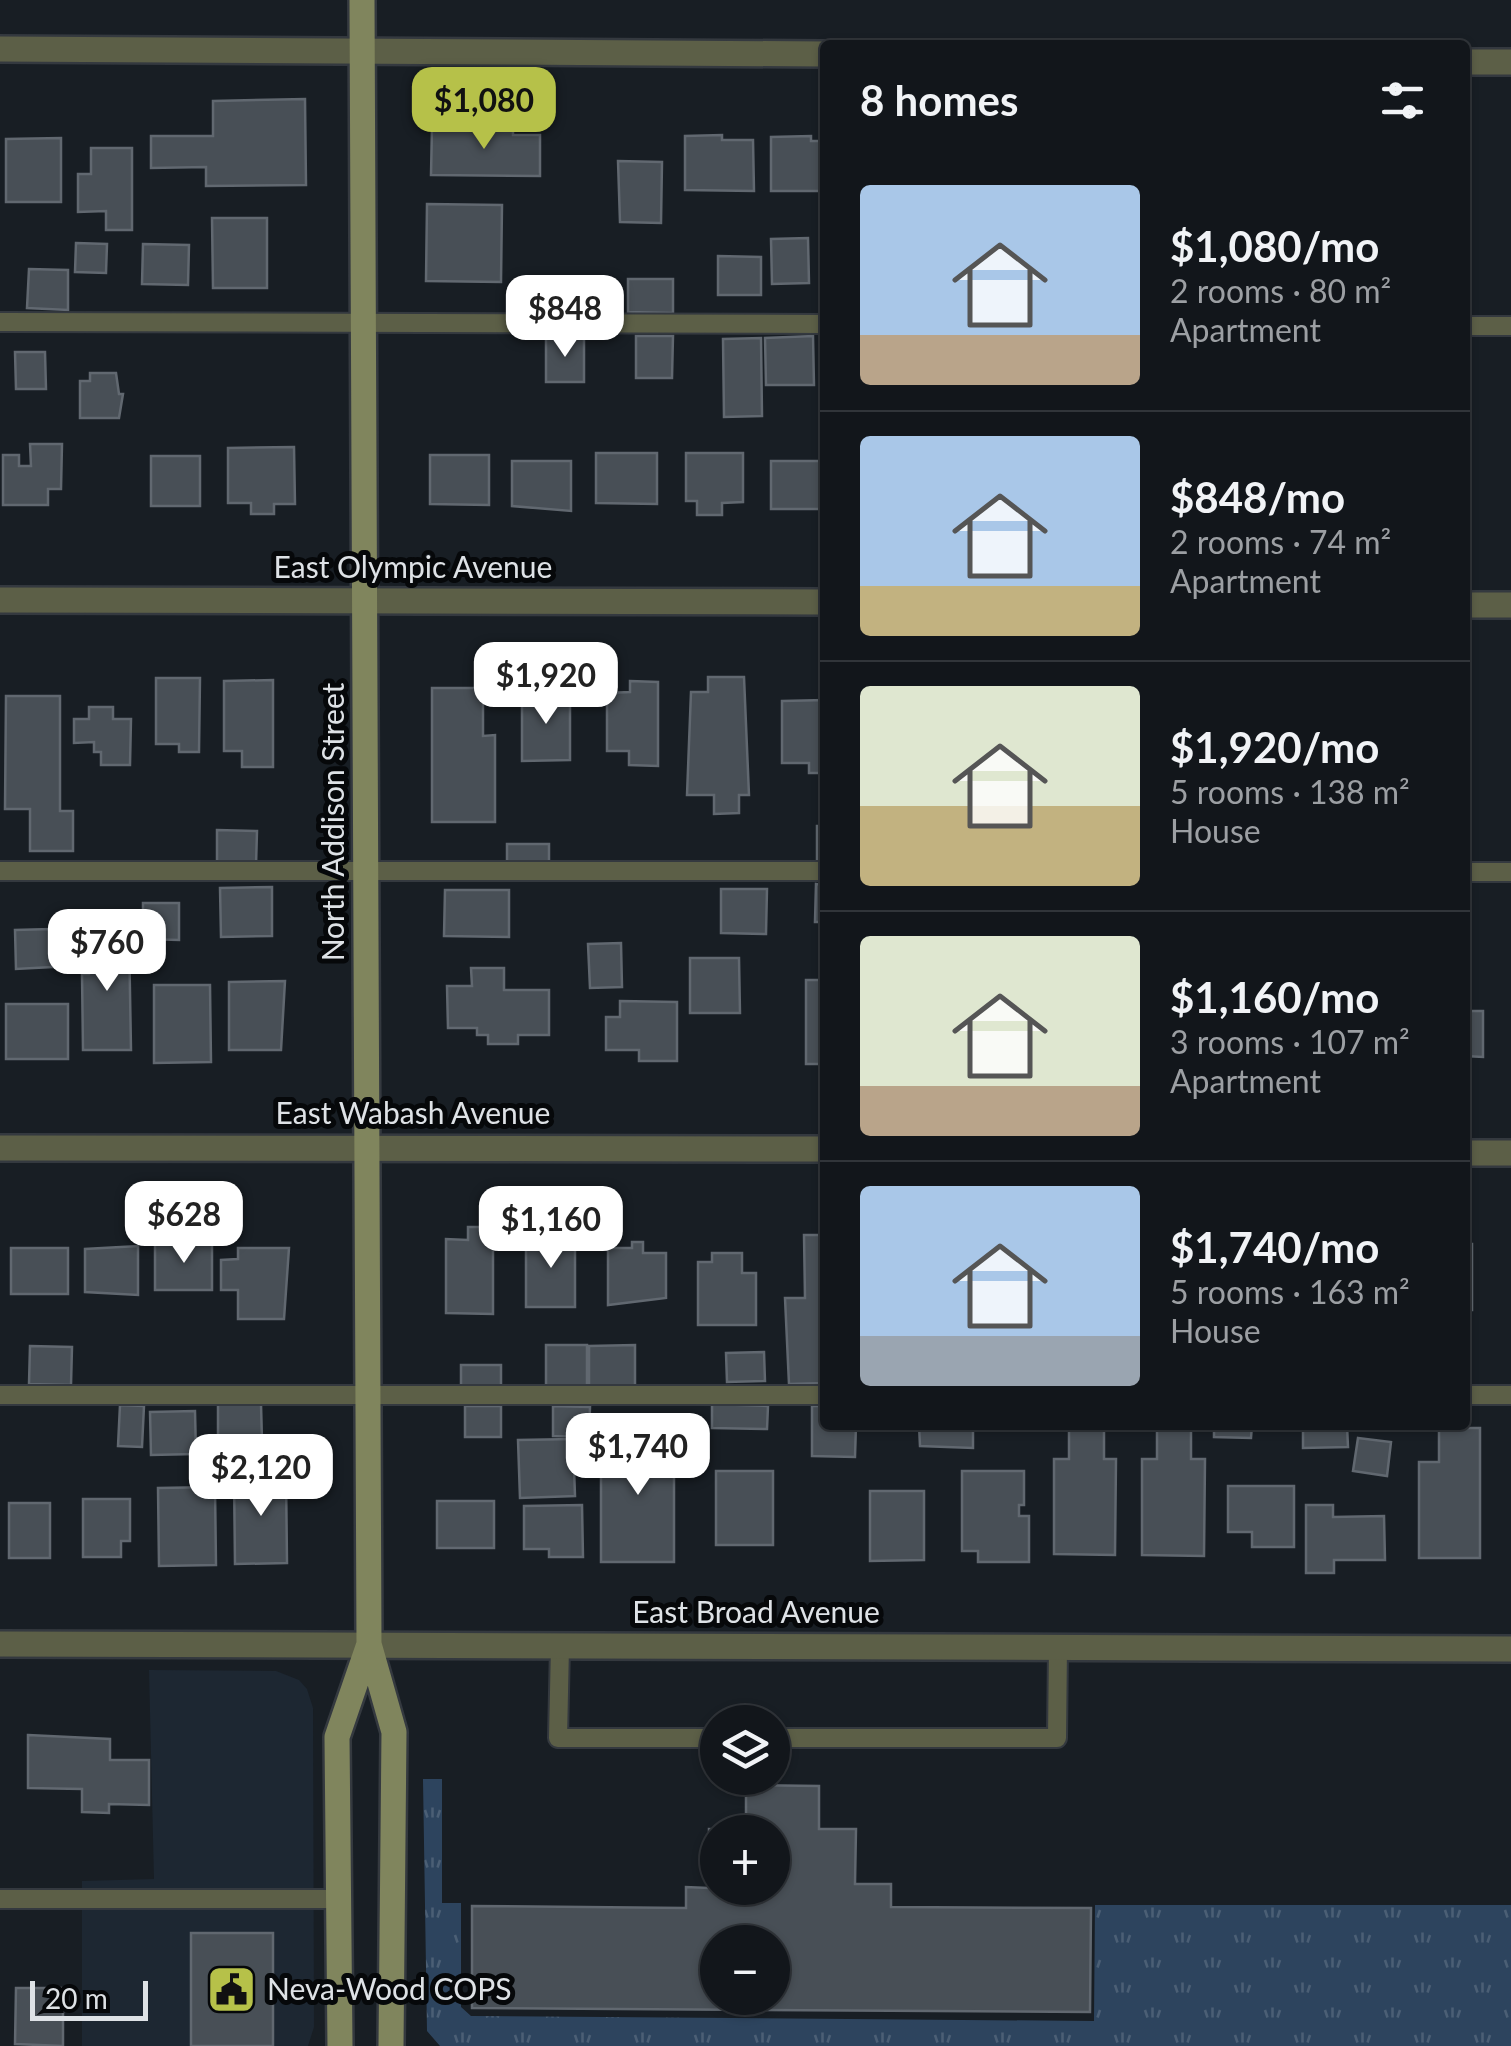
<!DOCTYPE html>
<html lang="en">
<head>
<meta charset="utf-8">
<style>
	:root { --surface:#12161b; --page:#1f2328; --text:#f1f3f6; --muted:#9c9fa3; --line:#31353a; --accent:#b6c149 }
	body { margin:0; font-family:Lato,sans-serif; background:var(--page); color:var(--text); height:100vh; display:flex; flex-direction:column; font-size:38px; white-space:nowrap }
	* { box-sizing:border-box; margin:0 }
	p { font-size:32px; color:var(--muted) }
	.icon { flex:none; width:55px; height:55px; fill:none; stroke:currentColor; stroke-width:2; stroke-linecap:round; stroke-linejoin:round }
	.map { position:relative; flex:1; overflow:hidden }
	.drawer { position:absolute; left:820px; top:40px; width:650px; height:1390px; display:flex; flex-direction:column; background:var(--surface); border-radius:10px; box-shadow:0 2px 8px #0004,0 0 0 2px var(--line) }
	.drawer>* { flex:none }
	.tools { position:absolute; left:700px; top:1705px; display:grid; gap:20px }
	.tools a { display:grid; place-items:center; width:90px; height:90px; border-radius:50%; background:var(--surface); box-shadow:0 2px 8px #0004,0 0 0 2px var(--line); font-size:50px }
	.scale { position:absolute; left:30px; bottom:25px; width:118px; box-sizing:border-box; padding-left:10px; border:5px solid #dee2e6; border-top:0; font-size:28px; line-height:35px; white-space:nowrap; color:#dee2e6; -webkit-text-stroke:8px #06080a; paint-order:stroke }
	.price { position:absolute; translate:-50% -85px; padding:0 22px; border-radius:20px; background:#fff; color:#222; font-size:32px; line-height:65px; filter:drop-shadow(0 2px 5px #0008) }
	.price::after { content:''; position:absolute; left:50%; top:60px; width:30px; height:22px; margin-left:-15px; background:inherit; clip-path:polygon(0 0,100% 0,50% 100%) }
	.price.current { background:var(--accent); color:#111 }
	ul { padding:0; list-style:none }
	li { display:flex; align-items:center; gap:30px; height:250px; padding:0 40px }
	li+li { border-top:2px solid var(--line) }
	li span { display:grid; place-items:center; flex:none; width:280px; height:200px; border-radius:10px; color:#555 }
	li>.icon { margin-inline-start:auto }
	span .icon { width:120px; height:120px; fill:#fffc; stroke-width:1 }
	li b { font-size:42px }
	h2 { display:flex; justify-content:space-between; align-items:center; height:120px; padding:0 40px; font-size:42px }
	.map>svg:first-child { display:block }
	.built { fill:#1d2732 }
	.grass { fill:url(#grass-tufts) }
	.building { fill:#484f56; stroke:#616870; stroke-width:2.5; fill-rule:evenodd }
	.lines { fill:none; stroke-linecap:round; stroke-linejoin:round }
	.lane-casing { stroke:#34393f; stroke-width:22 }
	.street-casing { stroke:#34393f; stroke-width:30 }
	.secondary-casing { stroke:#34393f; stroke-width:30 }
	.lane { stroke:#5c5f47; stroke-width:18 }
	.street { stroke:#5c5f47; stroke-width:25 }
	.secondary { stroke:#80855d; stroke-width:25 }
	.labels { text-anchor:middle; stroke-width:10; stroke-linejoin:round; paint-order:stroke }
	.street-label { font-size:30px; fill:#dee2e6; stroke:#06080a }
	.poi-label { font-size:30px; fill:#dee2e6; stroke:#06080a; text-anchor:start }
</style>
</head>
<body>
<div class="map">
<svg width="1511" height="2046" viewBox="0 0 1511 2046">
	<defs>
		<pattern id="grass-tufts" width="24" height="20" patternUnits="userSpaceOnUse" patternTransform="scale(2.5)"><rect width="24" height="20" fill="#2d445e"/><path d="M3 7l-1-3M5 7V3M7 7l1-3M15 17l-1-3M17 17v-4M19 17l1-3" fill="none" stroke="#4b5f75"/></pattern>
	</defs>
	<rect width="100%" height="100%" fill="#181e24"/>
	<path class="built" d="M149,1670L276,1671L299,1680L307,1689L313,1708L314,2027L308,2046H82V1881L154,1879Z"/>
	<path class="grass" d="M423,1779H442V1903H461V2007L471,2016L1094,2021L1095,1905H1511V2046H440L427,2031Z"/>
	<path class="building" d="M305,99L306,185L206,186V167L151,168V136H213V101Z
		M432,127L513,128V135H540V176L431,175Z
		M722,135V140H753L754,191L685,190V136Z
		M811,136V141H825V191H771V137Z
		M61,138V202H6V139Z
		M91,148H132V230H106V211L78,212V174H91Z
		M618,161L662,162L661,223L620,222Z
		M427,204L502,205L501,282L426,281Z
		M212,218H267V288H213Z
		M808,238L809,283L772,284L771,239Z
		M76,243L107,244L106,273L75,272Z
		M143,244L189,245L188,285L142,284Z
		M718,256L761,257V295H718Z
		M29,269L68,270V310L27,308Z
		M532,279L570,280V314H532Z
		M628,279H673V313L628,312Z
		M636,336H673L672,378H636Z
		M813,336L814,385H766L765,338Z
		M546,337H584V382H546Z
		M761,338L762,416L724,417L723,339Z
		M15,352H45L46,389H16Z
		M90,373H116L119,394H123L119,418H80V381H90Z
		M30,444H62L61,489H48V505H3V455H19V466H31Z
		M294,447L295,504H274V514H251V503H228V448Z
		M596,453H657V504L596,503Z
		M686,453H743V502L722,503V515H697V501H686Z
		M430,455H489V505L430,504Z
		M151,456H200V506H151Z
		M512,461H571V511L512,506Z
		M771,461H825V509H771Z
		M708,677H744L749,795H739V813L714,814V795H687L691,692H708Z
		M156,678H200L199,752H179V744H156Z
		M273,680V767H242V751H224V681Z
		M630,681L658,682V766L629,765V751H607V693L630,692Z
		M432,688H483V736L495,735V822H432Z
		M541,691H570V760L522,761V696H541Z
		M6,696H60V811H73V851H30V809H5Z
		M825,700V773H809V763H782V701Z
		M89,707H113V719H131L130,765H101V752H94V742L74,743V719H89Z
		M817,826H825V866H817Z
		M217,830L257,831L256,866H217Z
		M507,844H549V866L507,865Z
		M816,884L825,885V922H815Z
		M272,887V936L221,937L220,888Z
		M721,889H767L766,934L721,933Z
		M445,890H509V937L444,936Z
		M143,903H179V940L143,939Z
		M51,929L52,967L16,969L15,930Z
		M129,934L131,1050H83L82,974H89V935Z
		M621,943L622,987L590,988L588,944Z
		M690,958H739L740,1013H690Z
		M471,968H504V990H549V1035H518V1044H488V1035H477V1028H448L447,986H472Z
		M806,980H825V1064H806Z
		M285,981L281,1050H229V982Z
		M154,985H210L211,1062L154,1063Z
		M620,1001L677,1002V1061H639V1050H606V1017H620Z
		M6,1004H68V1059H6Z
		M1465,1011H1483V1057L1465,1056Z
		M468,1227H493V1314L446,1313V1239L468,1240Z
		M556,1230L575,1231V1307H526V1239H556Z
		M1465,1234V1244H1472V1310H1465Z
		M804,1235H825V1383L789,1384L785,1298H805Z
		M155,1242H212V1290H155Z
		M632,1242H643V1253H666V1298L608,1305V1248H632Z
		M138,1246V1295L85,1292V1249Z
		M11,1248H68V1294H11Z
		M238,1248H289L284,1319H238V1290H221V1260L238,1259Z
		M712,1253H742V1273H756V1325H698V1262H712Z
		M546,1345H587V1386H546Z
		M635,1345V1387H589V1346Z
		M30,1346L72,1347L71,1385L29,1384Z
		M764,1352L765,1381L727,1382L726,1353Z
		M461,1365H501V1386H461Z
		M218,1404H261L262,1441L218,1442Z
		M712,1404L768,1406L767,1429L712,1428Z
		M120,1405L144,1406L142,1447L118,1446Z
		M465,1406H501V1437H465Z
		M553,1406L590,1407L589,1437L553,1436Z
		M812,1406H825V1425H856L855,1457L812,1456Z
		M195,1411L196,1454L151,1455L150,1412Z
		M919,1425H973V1448L920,1446Z
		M1214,1425H1252L1251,1438L1214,1437Z
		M1303,1425H1347L1348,1447L1303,1448Z
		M612,1426H664V1464H674V1562H601V1464H612Z
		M1069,1426H1104V1459H1116L1115,1555L1054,1554V1459H1069Z
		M1157,1427H1191V1459H1205L1204,1556L1142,1555V1459H1157Z
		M1439,1428H1480V1558H1419V1462H1439Z
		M1358,1438L1391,1442L1387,1476L1353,1471Z
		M573,1439L575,1496L520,1498L518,1440Z
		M716,1471H773V1545H716Z
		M962,1471H1024V1505H1019V1516H1029V1562H978V1551H962Z
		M286,1474L287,1563L235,1564L234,1475Z
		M1228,1486H1294V1547H1252V1532H1228Z
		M215,1487L216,1565L159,1566L158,1488Z
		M870,1491H924V1560L870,1561Z
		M83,1499H130V1541H121V1557H83Z
		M437,1501H494V1548H437Z
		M9,1503H50V1558H9Z
		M582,1505L583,1557H549V1549H524V1506Z
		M1306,1505H1333V1517L1384,1516L1385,1560H1334V1573H1306Z
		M28,1735L110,1739V1760H149V1805L109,1804V1813L82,1812V1789L28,1788Z
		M746,1785L819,1786V1829H856L855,1884H891V1907L1091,1908L1090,2012L472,2008V1906L686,1908V1887L709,1888V1829L746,1830ZM718,1832H772V1888H718ZM718,1942H772V1998H718Z
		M191,1933H273V2046H191Z
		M16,1988H63V2046L15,2044Z"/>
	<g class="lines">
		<defs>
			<path id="lane" d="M0,322L825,324
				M1465,326H1511
				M0,871H825
				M1465,872H1511
				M0,1395H825
				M1465,1395H1511
				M560,1646L558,1738H718
				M772,1738H1057L1058,1646
				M0,1899H340"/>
			<path id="street" d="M0,49L825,54
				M1465,62H1511
				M0,600L825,602
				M1465,605H1511
				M0,1148L825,1149
				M1465,1153H1511
				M0,1644L1511,1649"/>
			<path id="secondary" d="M362,0L369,1644L394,1732L391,2046
				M340,2046L337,1737L369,1644"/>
		</defs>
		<use href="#lane" class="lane-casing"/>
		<use href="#street" class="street-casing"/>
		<use href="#secondary" class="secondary-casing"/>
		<use href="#lane" class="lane"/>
		<use href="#street" class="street"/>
		<use href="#secondary" class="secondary"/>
	</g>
	<defs>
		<symbol id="civic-square" viewBox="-11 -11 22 22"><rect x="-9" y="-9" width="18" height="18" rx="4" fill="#b6c149" stroke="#06080a"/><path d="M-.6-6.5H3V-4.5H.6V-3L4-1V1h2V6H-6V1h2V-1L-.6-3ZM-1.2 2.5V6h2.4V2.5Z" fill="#111"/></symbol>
	</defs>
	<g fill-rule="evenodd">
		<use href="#civic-square" x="204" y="1962" width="55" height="55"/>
	</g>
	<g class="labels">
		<g class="street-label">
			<text x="413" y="578">East Olympic Avenue</text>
			<text transform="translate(334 822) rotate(-90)" y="10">North Addison Street</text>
			<text x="413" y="1124">East Wabash Avenue</text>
			<text x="756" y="1623">East Broad Avenue</text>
		</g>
		<g class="poi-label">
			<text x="267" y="2000">Neva-Wood COPS</text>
		</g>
	</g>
</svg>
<div class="tools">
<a><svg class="icon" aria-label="layers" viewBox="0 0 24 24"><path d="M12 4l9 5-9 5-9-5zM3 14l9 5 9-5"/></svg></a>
<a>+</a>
<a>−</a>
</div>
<div class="scale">20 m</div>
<b class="price current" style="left:484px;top:152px">$1,080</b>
<b class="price" style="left:565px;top:360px">$848</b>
<b class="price" style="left:546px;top:727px">$1,920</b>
<b class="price" style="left:107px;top:994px">$760</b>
<b class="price" style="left:184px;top:1266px">$628</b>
<b class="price" style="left:551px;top:1271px">$1,160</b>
<b class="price" style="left:638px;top:1498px">$1,740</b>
<b class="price" style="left:261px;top:1519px">$2,120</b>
<section class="drawer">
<h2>8 homes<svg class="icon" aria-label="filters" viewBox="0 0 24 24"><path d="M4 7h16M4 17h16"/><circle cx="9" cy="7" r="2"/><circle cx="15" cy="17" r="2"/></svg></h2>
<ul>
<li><span style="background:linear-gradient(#a9c7e8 75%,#b9a48a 0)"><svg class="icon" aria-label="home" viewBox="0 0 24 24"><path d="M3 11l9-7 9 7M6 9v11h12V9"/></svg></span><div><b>$1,080/mo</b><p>2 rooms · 80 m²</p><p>Apartment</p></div></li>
<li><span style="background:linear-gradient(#a9c7e8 75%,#c2b280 0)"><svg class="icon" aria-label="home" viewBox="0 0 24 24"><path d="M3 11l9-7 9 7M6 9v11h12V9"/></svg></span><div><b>$848/mo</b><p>2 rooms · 74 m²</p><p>Apartment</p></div></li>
<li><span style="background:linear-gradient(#dfe7d0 60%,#c2b280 0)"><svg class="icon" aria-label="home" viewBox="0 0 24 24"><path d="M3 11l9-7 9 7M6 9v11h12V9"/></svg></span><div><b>$1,920/mo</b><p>5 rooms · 138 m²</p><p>House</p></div></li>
<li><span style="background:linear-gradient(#dfe7d0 75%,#b9a48a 0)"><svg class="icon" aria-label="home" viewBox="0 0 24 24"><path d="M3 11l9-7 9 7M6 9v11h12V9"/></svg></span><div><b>$1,160/mo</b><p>3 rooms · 107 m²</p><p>Apartment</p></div></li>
<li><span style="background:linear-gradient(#a9c7e8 75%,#9aa5b1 0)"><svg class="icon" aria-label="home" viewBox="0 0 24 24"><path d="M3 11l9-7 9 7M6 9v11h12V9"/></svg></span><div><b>$1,740/mo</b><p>5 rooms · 163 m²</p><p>House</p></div></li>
</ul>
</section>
</div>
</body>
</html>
